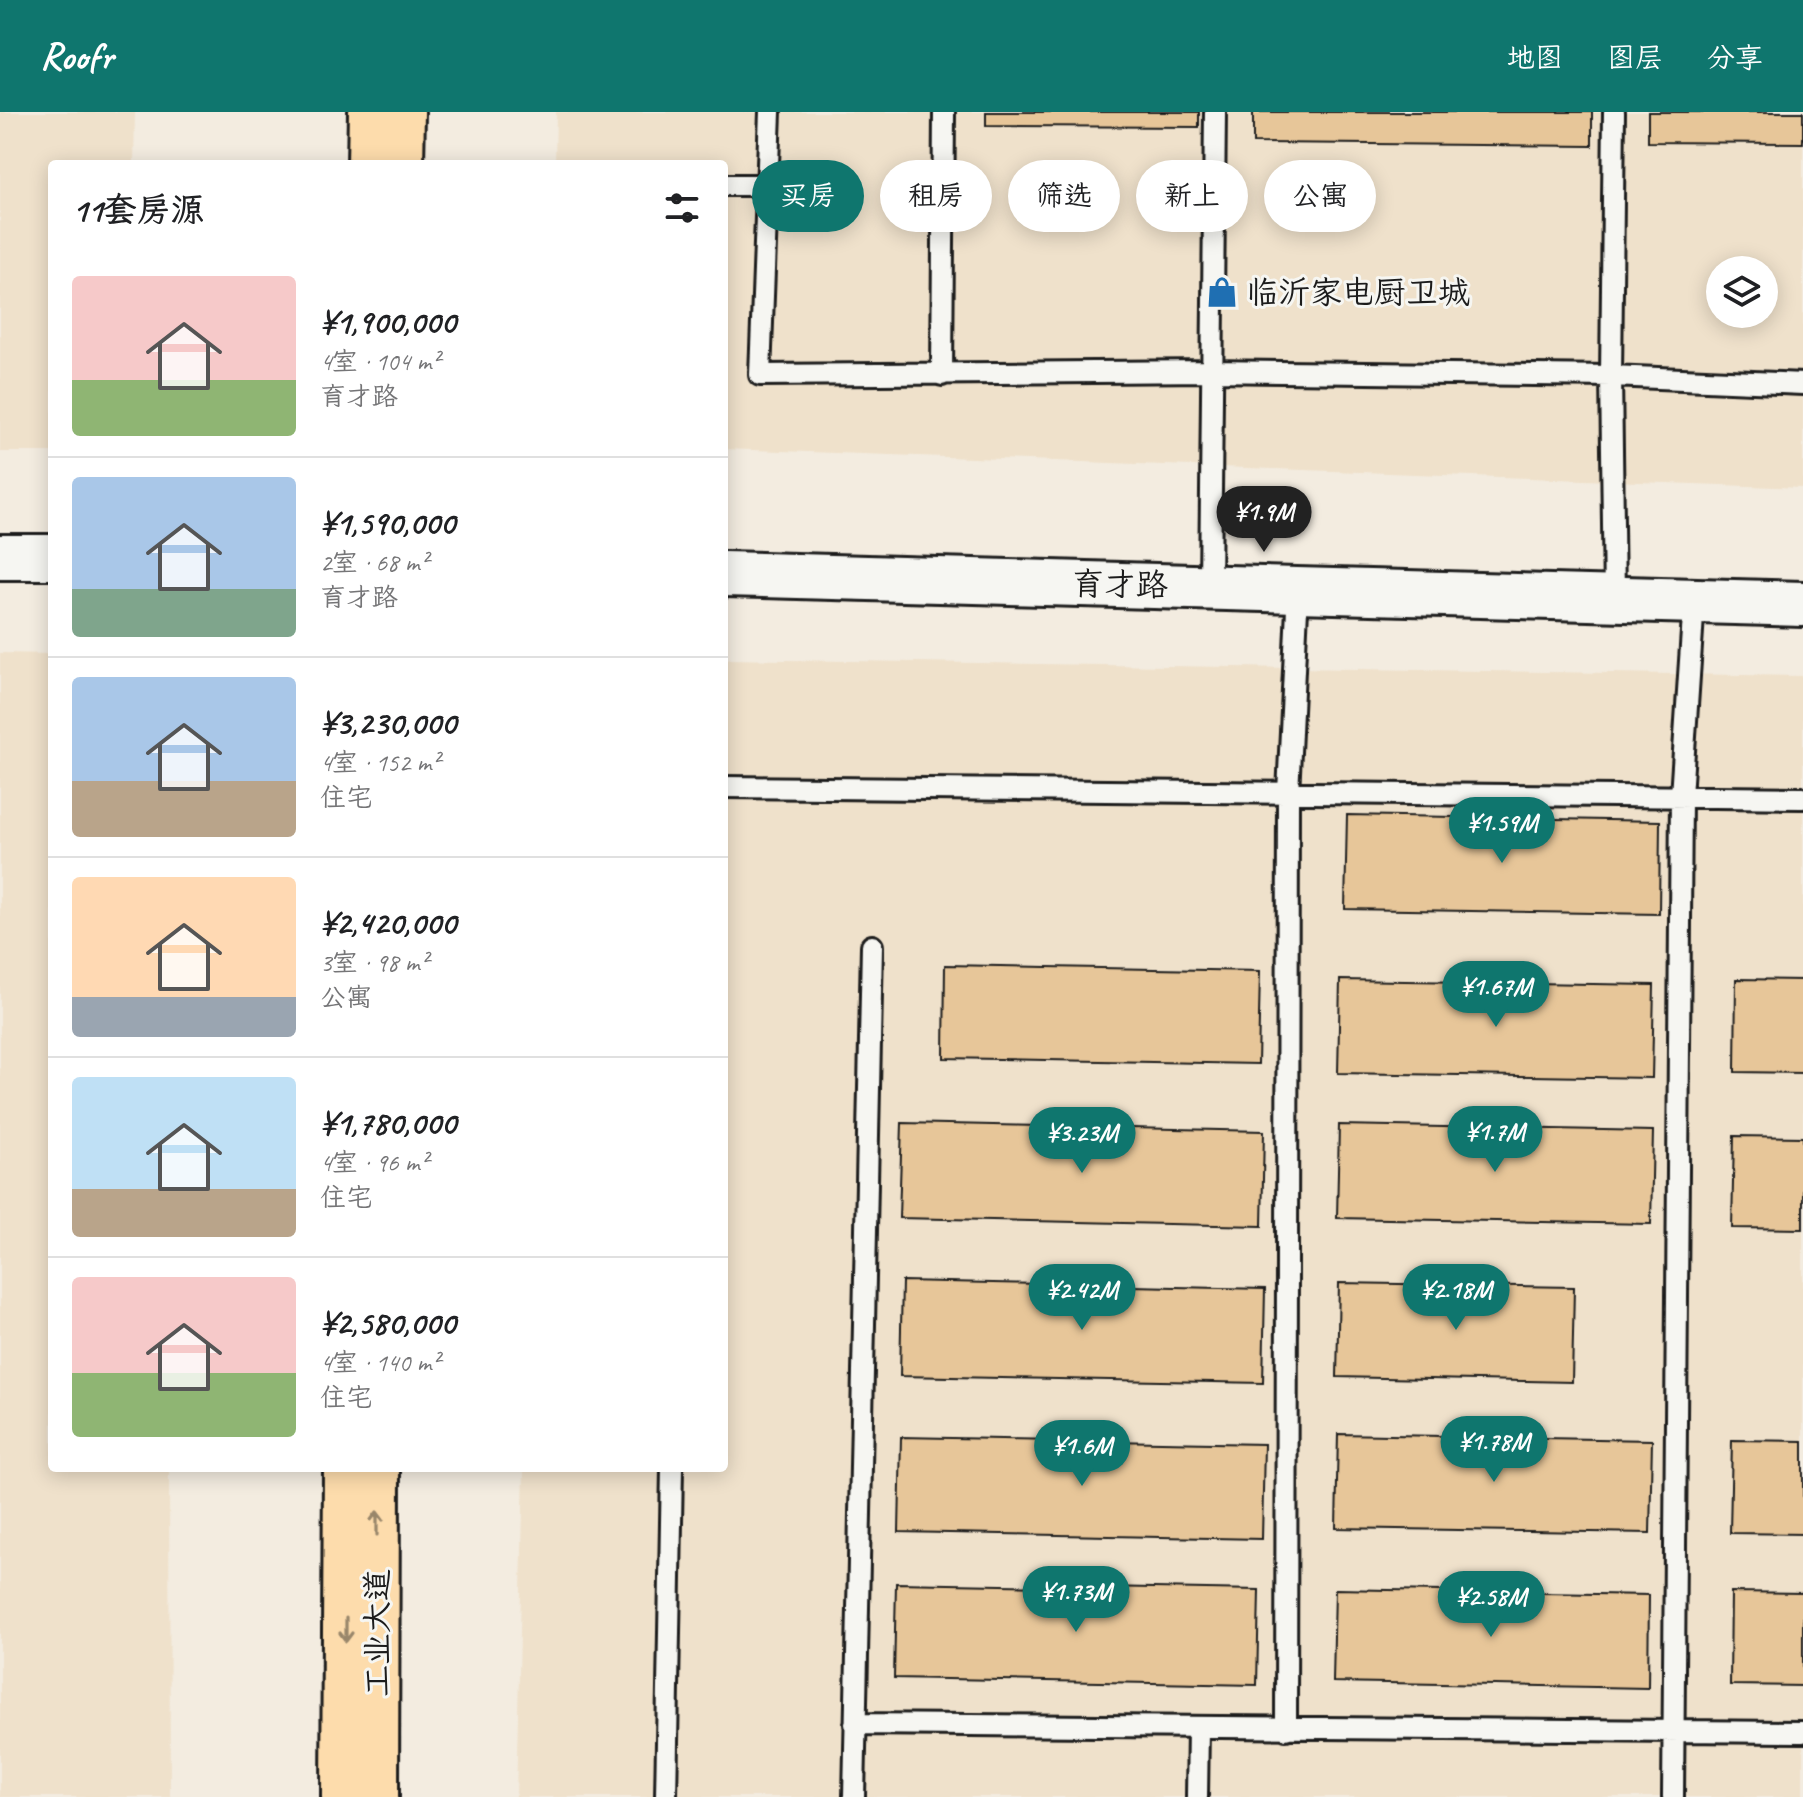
<!DOCTYPE html>
<html lang="zh">
<head>
<meta charset="utf-8">
<style>
	:root { --surface:#fff; --page:#f6f6f6; --text:#202124; --muted:#757577; --line:#e0e0e0; --accent:#0f766e }
	body { margin:0; font-family:Caveat,"LXGW WenKai TC",sans-serif; background:var(--page); color:var(--text); height:100vh; display:flex; flex-direction:column; font-size:30px; white-space:nowrap }
	* { box-sizing:border-box; margin:0 }
	p { font-size:26px; color:var(--muted) }
	.icon { flex:none; width:44px; height:44px; fill:none; stroke:currentColor; stroke-width:2; stroke-linecap:round; stroke-linejoin:round }
	.map { position:relative; flex:1; overflow:hidden }
	.side { position:absolute; left:48px; top:48px; width:680px; height:1312px; display:flex; flex-direction:column; background:var(--surface); border-radius:8px; box-shadow:0 4px 20px #0003 }
	.side>* { flex:none }
	.guide { position:absolute; left:752px; top:48px; width:760px; height:72px; display:flex; gap:16px }
	.controls { position:absolute; left:1706px; top:144px; display:grid; gap:16px }
	.controls a { display:grid; place-items:center; width:72px; height:72px; border-radius:50%; background:var(--surface); box-shadow:0 4px 20px #0003; font-size:40px }
	.price { position:absolute; translate:-50% -68px; padding:0 18px; border-radius:28px; background:var(--accent); color:#fff; font-size:26px; line-height:52px; filter:drop-shadow(0 2px 4px #0008) }
	.price::after { content:''; position:absolute; left:50%; top:48px; width:24px; height:18px; margin-left:-12px; background:inherit; clip-path:polygon(0 0,100% 0,50% 100%) }
	.price.current { background:#222; color:#fff }
	ul { padding:0; list-style:none }
	li { display:flex; align-items:center; gap:24px; height:200px; padding:0 24px }
	li+li { border-top:2px solid var(--line) }
	li span { display:grid; place-items:center; flex:none; width:224px; height:160px; border-radius:8px; color:#555 }
	li>.icon { margin-inline-start:auto }
	span .icon { width:96px; height:96px; fill:#fffc; stroke-width:1 }
	li b { font-size:34px }
	h2 { display:flex; justify-content:space-between; align-items:center; height:96px; padding:0 24px; font-size:34px }
	.pill { padding:0 28px; border-radius:36px; background:var(--surface); box-shadow:0 4px 20px #0003; font-size:28px; line-height:72px }
	.pill.current { background:var(--accent); color:#fff }
	header { display:flex; align-items:center; gap:48px; box-sizing:border-box; height:112px; padding:0 40px; background:var(--accent); color:#fff }
	header strong { font-size:38px }
	nav { display:flex; gap:44px; margin-inline-start:auto; font-size:28px }
	.map>svg:first-child { display:block }
	.built { fill:#efe1cb; fill-rule:evenodd }
	.building { fill:#e7c699; stroke:#1c1c1c; stroke-width:2 }
	.lines { fill:none; stroke-linecap:round; stroke-linejoin:round }
	.lane-casing { stroke:#1c1c1c; stroke-width:26 }
	.secondary-casing { stroke:#1c1c1c; stroke-width:50 }
	.primary-casing { stroke:#1c1c1c; stroke-width:50 }
	.lane { stroke:#f6f6f2; stroke-width:20 }
	.secondary { stroke:#f6f6f2; stroke-width:44 }
	.primary { stroke:#fddcac; stroke-width:44 }
	.oneway { stroke:#98866b }
	.labels { text-anchor:middle; stroke-width:6; stroke-linejoin:round; paint-order:stroke }
	.poi-label { font-size:32px; fill:#1c1c1c; stroke:#f6f6f2; text-anchor:start }
	.street-label { font-size:32px; fill:#1c1c1c; stroke:#f6f6f2 }
</style>
</head>
<body>
<header>
<strong>Roofr</strong>
<nav><a>地图</a><a>图层</a><a>分享</a></nav>
</header>
<div class="map">
<svg width="1803" height="1685" viewBox="0 0 1803 1685">
	<rect width="100%" height="100%" fill="#f3ece0"/>
	<filter id="ink" filterUnits="userSpaceOnUse"><feTurbulence type="fractalNoise" baseFrequency=".0125" numOctaves="2"/><feDisplacementMap in="SourceGraphic" scale="16" xChannelSelector="R" yChannelSelector="G"/><feConvolveMatrix kernelMatrix="1 2 1 2 8 2 1 2 1" color-interpolation-filters="sRGB"/></filter>
	<g filter="url(#ink)">
		<path class="built" d="M0,0H135L134,52H52V340H0Z
			M556,0H1803V376L724,337V52H555ZM1720,158H1764V202H1720Z
			M0,541L52,542V1356H169L170,1685H0Z
			M724,547L1803,564V1685H516L524,1356H724Z"/>
		<path class="building" d="M986,0H1199V15L986,14Z
			M1253,0H1592V34L1253,31Z
			M1648,0H1803V31L1648,30Z
			M1347,703L1660,709L1659,802L1345,797Z
			M945,853L1260,859L1258,952L944,946Z
			M1736,867L1803,868V961L1735,960Z
			M1340,868L1654,873L1652,966L1338,961Z
			M902,1011L1264,1019L1262,1114L899,1106Z
			M1339,1013L1653,1019L1651,1112L1337,1106Z
			M1734,1024L1803,1025V1117L1732,1116Z
			M902,1169L1265,1177L1263,1271L900,1264Z
			M1339,1171L1574,1175L1572,1270L1337,1265Z
			M1338,1322L1652,1328L1650,1421L1336,1416Z
			M901,1325L1264,1332L1262,1427L899,1420Z
			M1732,1328L1803,1329V1422L1730,1421Z
			M896,1471L1259,1478L1257,1573L894,1566Z
			M1335,1477L1649,1483L1648,1576L1333,1570Z
			M1731,1480L1803,1481V1574L1730,1573Z"/>
		<g class="lines">
			<defs>
				<path id="lane" d="M770,0L760,263L1210,259L1611,264L1803,272
					M724,73H767
					M942,263L944,0
					M1210,474L1215,0
					M1614,486L1611,264L1614,0
					M724,675L1803,686
					M855,1612L1803,1620
					M1286,1617L1288,681L1298,476
					M666,1685L672,1356
					M854,1685L872,834
					M1197,1685L1198,1616
					M1673,1685L1681,684L1694,489"/>
				<path id="secondary" d="M0,445H52
					M724,462L1803,492"/>
				<path id="primary" d="M370,52L371,0
					M401,52L402,0
					M344,1685L346,1356
					M376,1685L377,1356"/>
			</defs>
			<use href="#lane" class="lane-casing"/>
			<use href="#secondary" class="secondary-casing"/>
			<use href="#primary" class="primary-casing"/>
			<use href="#lane" class="lane"/>
			<use href="#secondary" class="secondary"/>
			<use href="#primary" class="primary"/>
		</g>
		<defs><path id="oneway-shaft" d="M-6 0H5M1.5-3L5.5 0L1.5 3" fill="none" stroke-width="1.6" stroke-linecap="round" stroke-linejoin="round" transform="scale(2)"/></defs>
		<g class="oneway">
			<use href="#oneway-shaft" transform="translate(377 1411) rotate(-90)"/>
			<use href="#oneway-shaft" transform="translate(346 1518) rotate(90)"/>
		</g>
	</g>
	<defs>
		<symbol id="shop-bare" viewBox="-9 -9 18 18"><path d="M-5-2.5h2.3a2.7 3.5 0 0 1 5.4 0H5L5.5 6h-11ZM-1.5-2.5h3a1.5 2.3 0 0 0-3 0Z" fill="#1f6fb2" stroke="#f6f6f2" stroke-width="2.5" paint-order="stroke"/></symbol>
	</defs>
	<g fill-rule="evenodd">
		<use href="#shop-bare" x="1200" y="158" width="44" height="44"/>
	</g>
	<g class="labels">
		<g class="poi-label">
			<text x="1246" y="191">临沂家电厨卫城</text>
		</g>
		<g class="street-label">
			<text transform="translate(1120 472) rotate(1)" y="11">育才路</text>
			<text transform="translate(377 1521) rotate(-90)" y="11">工业大道</text>
		</g>
	</g>
</svg>
<div class="controls">
<a><svg class="icon" aria-label="layers" viewBox="0 0 24 24"><path d="M12 4l9 5-9 5-9-5zM3 14l9 5 9-5"/></svg></a>
</div>
<b class="price current" style="left:1264px;top:442px">¥1.9M</b>
<b class="price" style="left:1502px;top:753px">¥1.59M</b>
<b class="price" style="left:1496px;top:917px">¥1.67M</b>
<b class="price" style="left:1495px;top:1062px">¥1.7M</b>
<b class="price" style="left:1082px;top:1063px">¥3.23M</b>
<b class="price" style="left:1082px;top:1220px">¥2.42M</b>
<b class="price" style="left:1456px;top:1220px">¥2.18M</b>
<b class="price" style="left:1494px;top:1372px">¥1.78M</b>
<b class="price" style="left:1082px;top:1376px">¥1.6M</b>
<b class="price" style="left:1076px;top:1522px">¥1.73M</b>
<b class="price" style="left:1491px;top:1527px">¥2.58M</b>
<div class="guide">
<a class="pill current">买房</a>
<a class="pill">租房</a>
<a class="pill">筛选</a>
<a class="pill">新上</a>
<a class="pill">公寓</a>
</div>
<section class="side">
<h2>11套房源<svg class="icon" aria-label="filters" viewBox="0 0 24 24"><path d="M4 7h16M4 17h16"/><circle cx="9" cy="7" r="2"/><circle cx="15" cy="17" r="2"/></svg></h2>
<ul>
<li><span style="background:linear-gradient(#f6c9c9 65%,#8fb573 0)"><svg class="icon" aria-label="home" viewBox="0 0 24 24"><path d="M3 11l9-7 9 7M6 9v11h12V9"/></svg></span><div><b>¥1,900,000</b><p>4室 · 104 m²</p><p>育才路</p></div></li>
<li><span style="background:linear-gradient(#a9c7e8 70%,#7fa58c 0)"><svg class="icon" aria-label="home" viewBox="0 0 24 24"><path d="M3 11l9-7 9 7M6 9v11h12V9"/></svg></span><div><b>¥1,590,000</b><p>2室 · 68 m²</p><p>育才路</p></div></li>
<li><span style="background:linear-gradient(#a9c7e8 65%,#b9a48a 0)"><svg class="icon" aria-label="home" viewBox="0 0 24 24"><path d="M3 11l9-7 9 7M6 9v11h12V9"/></svg></span><div><b>¥3,230,000</b><p>4室 · 152 m²</p><p>住宅</p></div></li>
<li><span style="background:linear-gradient(#ffd9b3 75%,#9aa5b1 0)"><svg class="icon" aria-label="home" viewBox="0 0 24 24"><path d="M3 11l9-7 9 7M6 9v11h12V9"/></svg></span><div><b>¥2,420,000</b><p>3室 · 98 m²</p><p>公寓</p></div></li>
<li><span style="background:linear-gradient(#bfe0f5 70%,#b9a48a 0)"><svg class="icon" aria-label="home" viewBox="0 0 24 24"><path d="M3 11l9-7 9 7M6 9v11h12V9"/></svg></span><div><b>¥1,780,000</b><p>4室 · 96 m²</p><p>住宅</p></div></li>
<li><span style="background:linear-gradient(#f6c9c9 60%,#8fb573 0)"><svg class="icon" aria-label="home" viewBox="0 0 24 24"><path d="M3 11l9-7 9 7M6 9v11h12V9"/></svg></span><div><b>¥2,580,000</b><p>4室 · 140 m²</p><p>住宅</p></div></li>
</ul>
</section>
</div>
</body>
</html>
